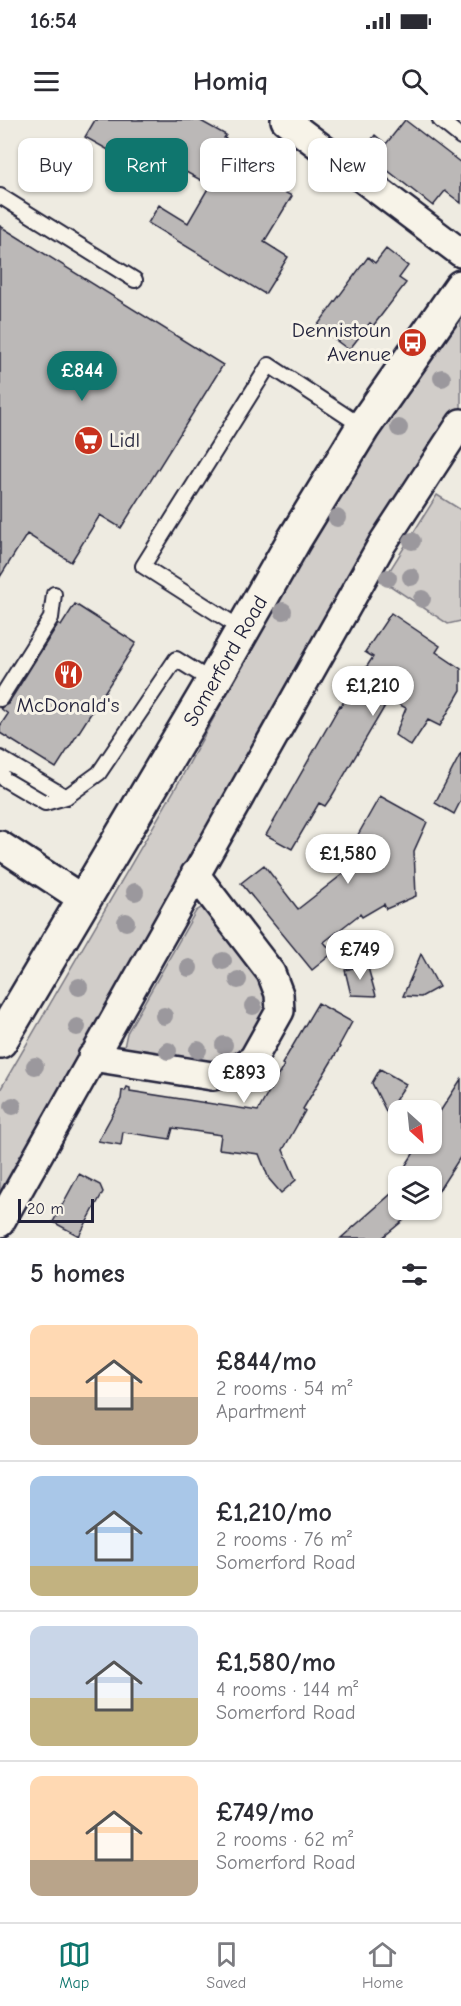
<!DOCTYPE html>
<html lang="en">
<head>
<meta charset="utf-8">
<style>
	:root { --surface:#fff; --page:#f2f2f3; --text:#2b2b33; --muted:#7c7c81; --line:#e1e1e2; --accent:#0f766e }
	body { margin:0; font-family:"Comic Neue",sans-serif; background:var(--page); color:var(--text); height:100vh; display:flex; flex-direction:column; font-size:22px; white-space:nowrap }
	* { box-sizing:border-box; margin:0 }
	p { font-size:20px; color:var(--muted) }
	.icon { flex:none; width:33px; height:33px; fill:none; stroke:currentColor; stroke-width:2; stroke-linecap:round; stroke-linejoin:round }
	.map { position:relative; height:1118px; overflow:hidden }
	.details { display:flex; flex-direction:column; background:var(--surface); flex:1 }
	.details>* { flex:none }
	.banner { position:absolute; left:18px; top:18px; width:426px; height:54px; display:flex; gap:12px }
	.needle { width:39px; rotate:153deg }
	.fabs { position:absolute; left:388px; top:980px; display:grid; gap:12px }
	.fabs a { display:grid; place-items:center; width:54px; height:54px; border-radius:12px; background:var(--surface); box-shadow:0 2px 4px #0004; font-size:30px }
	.scale { position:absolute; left:18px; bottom:15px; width:76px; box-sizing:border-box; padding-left:6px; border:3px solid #22223b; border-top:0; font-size:16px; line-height:21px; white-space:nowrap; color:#22223b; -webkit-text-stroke:4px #f7f3e8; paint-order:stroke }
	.price { position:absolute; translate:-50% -51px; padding:0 14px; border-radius:21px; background:#fff; color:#222; font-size:20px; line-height:39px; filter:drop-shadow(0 2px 3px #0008) }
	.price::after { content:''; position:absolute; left:50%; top:36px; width:18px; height:14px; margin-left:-9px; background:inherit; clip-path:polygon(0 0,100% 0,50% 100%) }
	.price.current { background:var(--accent); color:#fff }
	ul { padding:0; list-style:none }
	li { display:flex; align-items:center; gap:18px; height:150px; padding:0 30px }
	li+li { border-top:2px solid var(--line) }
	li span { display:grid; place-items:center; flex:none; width:168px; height:120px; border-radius:12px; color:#555 }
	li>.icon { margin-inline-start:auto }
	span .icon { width:72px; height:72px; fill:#fffc; stroke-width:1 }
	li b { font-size:26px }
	h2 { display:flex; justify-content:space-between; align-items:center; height:72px; padding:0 30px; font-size:26px }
	.pill { padding:0 21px; border-radius:12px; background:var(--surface); box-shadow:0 2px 4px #0004; font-size:21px; line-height:54px }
	.pill.current { background:var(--accent); color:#fff }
	.status { display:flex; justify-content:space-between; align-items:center; height:42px; padding:0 30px; background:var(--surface); direction:ltr }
	.status svg { height:16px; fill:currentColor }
	header { display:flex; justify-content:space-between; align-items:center; height:78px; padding:0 30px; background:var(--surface); font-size:27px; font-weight:700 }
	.dock { display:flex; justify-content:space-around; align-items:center; height:84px; border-top:2px solid var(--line); background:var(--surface); font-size:16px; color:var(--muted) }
	.dock a { display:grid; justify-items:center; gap:3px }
	.dock .current { color:var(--accent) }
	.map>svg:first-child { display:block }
	.green { fill:#d1cdc9; stroke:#7a7882; stroke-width:1.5 }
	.building { fill:#bbb8b7; stroke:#22223b; stroke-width:1.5 }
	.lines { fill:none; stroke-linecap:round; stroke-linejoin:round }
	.service-casing { stroke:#22223b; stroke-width:18 }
	.minor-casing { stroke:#22223b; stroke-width:32 }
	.secondary-casing { stroke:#22223b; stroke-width:38 }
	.service { stroke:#f7f3e8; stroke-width:14 }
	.minor { stroke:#f7f3e8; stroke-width:27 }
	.secondary { stroke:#f7f3e8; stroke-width:33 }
	.tree { fill:#9b989d }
	.labels { text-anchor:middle; stroke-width:6; stroke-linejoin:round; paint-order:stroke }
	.poi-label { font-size:21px; fill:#22223b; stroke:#f7f3e8; text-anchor:end }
	.street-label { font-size:21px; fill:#22223b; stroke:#f7f3e8 }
</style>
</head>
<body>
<div class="status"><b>16:54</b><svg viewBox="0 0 49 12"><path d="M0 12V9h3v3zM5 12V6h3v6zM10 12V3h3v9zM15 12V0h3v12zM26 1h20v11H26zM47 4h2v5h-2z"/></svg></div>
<header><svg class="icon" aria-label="menu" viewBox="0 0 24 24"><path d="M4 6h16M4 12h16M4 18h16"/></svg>Homiq<svg class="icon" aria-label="search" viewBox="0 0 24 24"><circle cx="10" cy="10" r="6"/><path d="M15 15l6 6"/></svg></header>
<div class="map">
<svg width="461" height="1118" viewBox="0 0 461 1118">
	<rect width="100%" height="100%" fill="#eeebe1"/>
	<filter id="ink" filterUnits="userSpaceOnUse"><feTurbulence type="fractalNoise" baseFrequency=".0167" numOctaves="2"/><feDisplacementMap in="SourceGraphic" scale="12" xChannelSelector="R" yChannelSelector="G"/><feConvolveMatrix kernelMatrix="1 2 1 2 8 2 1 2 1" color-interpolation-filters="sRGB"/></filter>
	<g filter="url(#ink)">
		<path class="green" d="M461,199V290L0,1082V970L179,662L288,461L351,355Z
			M437,375L461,390V501L448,504L383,461Z
			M201,788H206L264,864L268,885L244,929L225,944L130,933L124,927L127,913L196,791Z"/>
		<path class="building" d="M95,0H199L226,15L224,18L263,41L261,45L290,61L284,72L292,76L264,122L288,137L265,174L148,103L159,85L188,103L210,65L173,45L163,60L130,38L128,41L85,17Z
			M405,0L461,43V83L445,71L433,86L363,31L375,15L386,24Z
			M0,106L223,245L121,408L100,395L71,442L27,414L0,457Z
			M386,129L408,146L399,158L406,163L373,206L370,203L349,230L317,206L368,137L375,143Z
			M75,484L136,523L56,648L0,613V606L8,594L0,588L8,584L58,504L61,506Z
			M391,493L440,526L436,532L461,549V570L440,606L428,600L411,626L395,615L406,588L389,579L332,676L325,686L319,683L292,729L266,715L340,585L341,586L373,537L365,532Z
			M461,633V680L454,694L435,683Z
			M380,676L427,702L414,731L416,776L386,789L384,784L362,797L360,794L324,822L333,833L312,850L241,763L264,745L298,789L376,728L355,720Z
			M421,834L439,867L421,877L403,876Z
			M367,844L376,876L351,875L345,850Z
			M318,883L352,902L339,926L340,927L303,989L305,991L283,1030L296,1060L281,1073L269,1059L259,1034L219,1029L221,1015L173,1008L170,1019L123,1012L121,1025L98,1021L121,979L122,970L125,971L127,967L130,968V971L258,991L284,945L282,944Z
			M380,949L406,964L387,993L372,963Z
			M461,959V1036L432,1081V1056H399V1060L397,1059L420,1023H432V1004Z
			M79,1054L100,1065L103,1072L79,1116L53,1102Z
			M399,1067V1089H417L382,1118H341Z"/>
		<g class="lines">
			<defs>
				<path id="service" d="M440,0L461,17
					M0,76L135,160
					M243,510L143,446L269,245L363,307
					M0,579L51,498L54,474
					M0,638L66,677L99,653L176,539L213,562
					M0,650L4,659L45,683L66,677"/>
				<path id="minor" d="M285,0L461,133
					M0,725L84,780
					M92,937L212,956L235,951L253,939L280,891L279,874L271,853L195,754
					M0,1103L382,424L461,303"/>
				<path id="secondary" d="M0,921L213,562L294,420L363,307L461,167"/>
			</defs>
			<use href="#service" class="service-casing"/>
			<use href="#minor" class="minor-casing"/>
			<use href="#secondary" class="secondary-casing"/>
			<use href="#service" class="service"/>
			<use href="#minor" class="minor"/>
			<use href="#secondary" class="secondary"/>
		</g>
		<g class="tree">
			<circle cx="442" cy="258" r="9"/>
			<circle cx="399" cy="308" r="9"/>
			<circle cx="337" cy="398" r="9"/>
			<circle cx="412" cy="421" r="9"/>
			<circle cx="411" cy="457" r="9"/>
			<circle cx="388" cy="458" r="9"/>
			<circle cx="422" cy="479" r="9"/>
			<circle cx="283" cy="491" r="9"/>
			<circle cx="135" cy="772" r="9"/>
			<circle cx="126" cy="802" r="9"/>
			<circle cx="223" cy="841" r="9"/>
			<circle cx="189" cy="848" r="9"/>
			<circle cx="238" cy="860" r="9"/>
			<circle cx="79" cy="867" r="9"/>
			<circle cx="253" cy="886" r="9"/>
			<circle cx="164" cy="896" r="9"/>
			<circle cx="77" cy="907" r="9"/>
			<circle cx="224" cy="925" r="9"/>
			<circle cx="198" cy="930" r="9"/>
			<circle cx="168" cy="931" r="9"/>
			<circle cx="35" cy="946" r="9"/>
			<circle cx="13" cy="986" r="9"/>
		</g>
	</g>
	<defs>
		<symbol id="bus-disc" viewBox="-11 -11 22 22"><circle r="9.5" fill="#c8321e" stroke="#f7f3e8"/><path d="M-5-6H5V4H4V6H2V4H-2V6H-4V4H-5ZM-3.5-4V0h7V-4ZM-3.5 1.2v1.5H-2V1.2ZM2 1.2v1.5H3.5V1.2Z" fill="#fff"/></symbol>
		<symbol id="supermarket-disc" viewBox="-11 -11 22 22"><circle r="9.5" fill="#c8321e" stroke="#f7f3e8"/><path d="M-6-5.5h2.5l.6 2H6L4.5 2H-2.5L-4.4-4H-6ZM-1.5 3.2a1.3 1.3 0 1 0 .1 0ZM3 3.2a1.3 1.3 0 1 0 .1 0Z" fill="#fff"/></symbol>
		<symbol id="restaurant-disc" viewBox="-11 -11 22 22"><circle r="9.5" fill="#c8321e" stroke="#f7f3e8"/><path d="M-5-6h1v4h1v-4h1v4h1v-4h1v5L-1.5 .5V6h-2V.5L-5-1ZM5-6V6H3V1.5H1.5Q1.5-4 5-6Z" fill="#fff"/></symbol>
	</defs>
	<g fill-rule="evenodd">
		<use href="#bus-disc" x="396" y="206" width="33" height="33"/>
		<use href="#supermarket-disc" x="72" y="304" width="33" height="33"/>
		<use href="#restaurant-disc" x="52" y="538" width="33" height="33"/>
	</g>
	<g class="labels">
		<g class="poi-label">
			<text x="391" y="217">Dennistoun<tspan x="391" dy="24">Avenue</tspan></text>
			<text x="109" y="327" text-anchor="start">Lidl</text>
			<text x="68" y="592" text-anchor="middle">McDonald's</text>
		</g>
		<g class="street-label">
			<text transform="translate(225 541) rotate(-60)" y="7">Somerford Road</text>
		</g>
	</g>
</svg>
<div class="fabs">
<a><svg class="needle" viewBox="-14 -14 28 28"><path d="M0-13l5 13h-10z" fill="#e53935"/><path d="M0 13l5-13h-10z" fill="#7c7c81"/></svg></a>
<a><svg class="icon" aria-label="layers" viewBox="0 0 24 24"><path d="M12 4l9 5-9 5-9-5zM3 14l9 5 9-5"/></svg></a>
</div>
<div class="scale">20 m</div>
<b class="price current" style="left:82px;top:282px">£844</b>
<b class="price" style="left:373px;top:597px">£1,210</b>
<b class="price" style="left:348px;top:765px">£1,580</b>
<b class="price" style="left:360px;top:861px">£749</b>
<b class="price" style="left:244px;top:984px">£893</b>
<div class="banner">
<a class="pill">Buy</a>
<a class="pill current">Rent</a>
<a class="pill">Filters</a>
<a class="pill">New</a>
</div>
</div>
<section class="details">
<h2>5 homes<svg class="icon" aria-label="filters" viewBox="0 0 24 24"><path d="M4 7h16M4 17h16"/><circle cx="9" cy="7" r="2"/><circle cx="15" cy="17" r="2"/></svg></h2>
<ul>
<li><span style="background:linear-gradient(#ffd9b3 60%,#b9a48a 0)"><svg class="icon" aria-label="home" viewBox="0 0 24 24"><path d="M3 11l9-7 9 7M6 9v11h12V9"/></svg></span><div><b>£844/mo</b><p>2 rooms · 54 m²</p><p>Apartment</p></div></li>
<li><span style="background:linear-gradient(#a9c7e8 75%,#c2b280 0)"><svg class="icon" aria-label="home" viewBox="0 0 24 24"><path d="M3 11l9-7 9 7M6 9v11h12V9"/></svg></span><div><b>£1,210/mo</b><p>2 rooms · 76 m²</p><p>Somerford Road</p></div></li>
<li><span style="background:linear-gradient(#c9d6e8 60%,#c2b280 0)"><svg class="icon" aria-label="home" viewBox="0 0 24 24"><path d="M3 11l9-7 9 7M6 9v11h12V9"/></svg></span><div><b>£1,580/mo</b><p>4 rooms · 144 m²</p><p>Somerford Road</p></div></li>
<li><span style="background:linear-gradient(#ffd9b3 70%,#b9a48a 0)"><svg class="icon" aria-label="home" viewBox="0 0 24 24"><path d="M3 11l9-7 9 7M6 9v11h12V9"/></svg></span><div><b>£749/mo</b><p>2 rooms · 62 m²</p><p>Somerford Road</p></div></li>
</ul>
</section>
<nav class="dock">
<a class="current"><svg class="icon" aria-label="map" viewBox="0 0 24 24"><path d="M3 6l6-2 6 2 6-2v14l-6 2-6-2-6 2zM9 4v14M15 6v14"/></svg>Map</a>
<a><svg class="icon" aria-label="saved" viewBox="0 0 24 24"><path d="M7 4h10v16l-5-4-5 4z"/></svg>Saved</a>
<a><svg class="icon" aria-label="home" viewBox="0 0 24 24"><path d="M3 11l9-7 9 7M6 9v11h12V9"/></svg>Home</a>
</nav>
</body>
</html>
